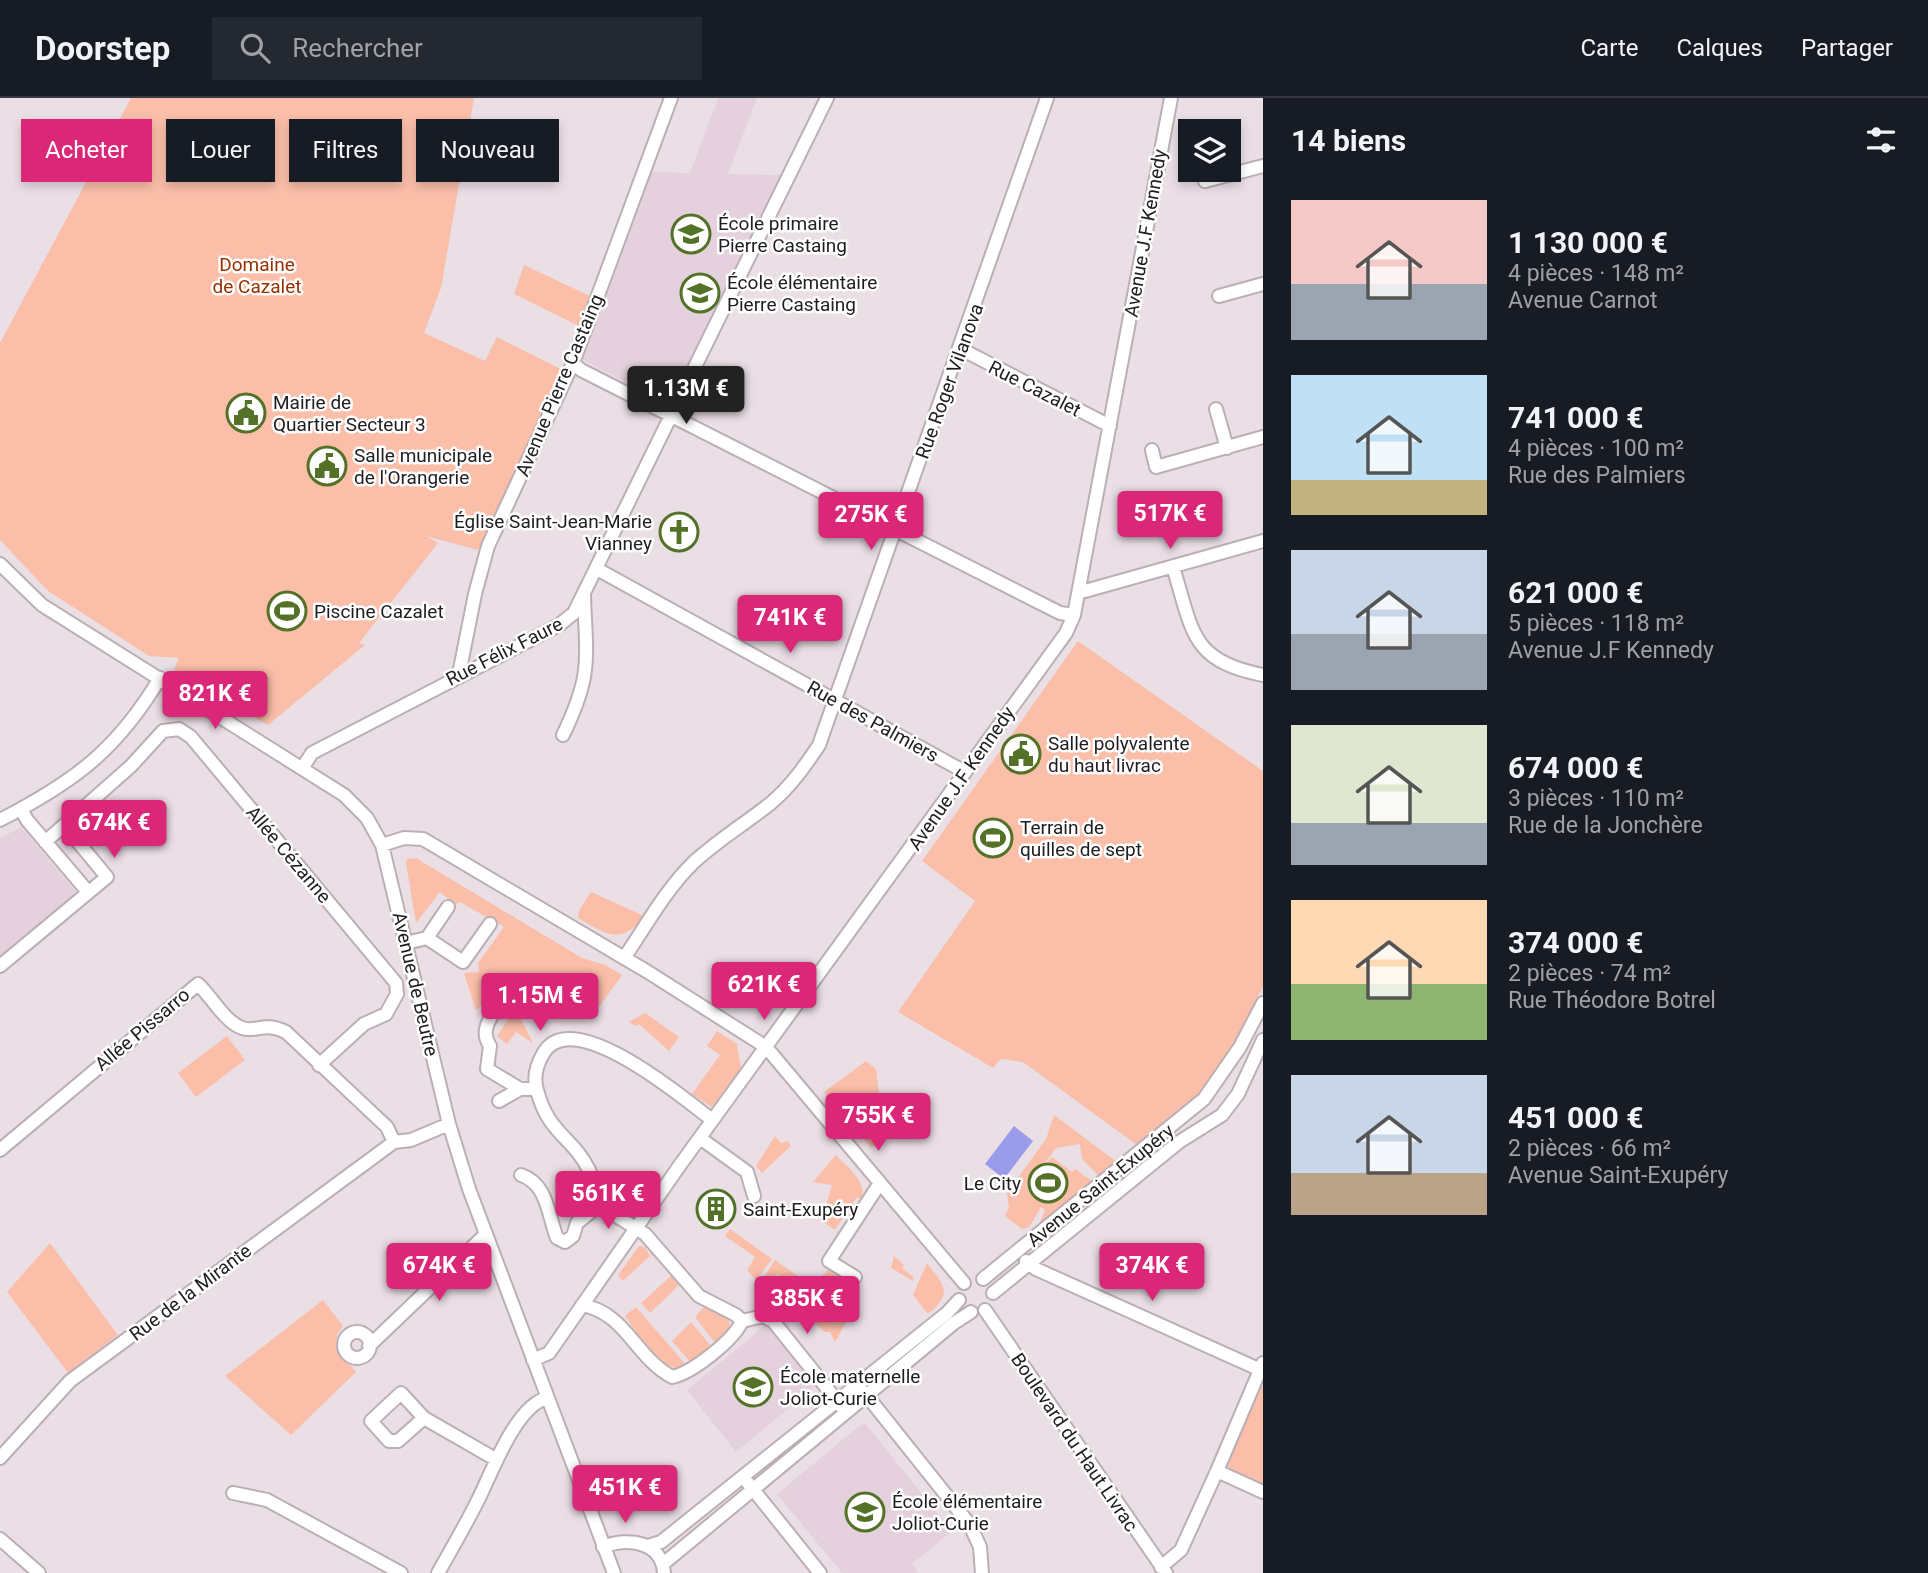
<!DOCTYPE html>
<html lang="fr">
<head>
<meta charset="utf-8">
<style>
	:root { --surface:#171b24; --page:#242831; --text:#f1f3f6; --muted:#9ea1a6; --line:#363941; --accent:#db2777 }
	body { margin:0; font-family:Roboto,sans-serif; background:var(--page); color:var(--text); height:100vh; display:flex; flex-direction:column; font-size:26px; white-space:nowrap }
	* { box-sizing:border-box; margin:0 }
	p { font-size:23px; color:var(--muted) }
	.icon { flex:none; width:38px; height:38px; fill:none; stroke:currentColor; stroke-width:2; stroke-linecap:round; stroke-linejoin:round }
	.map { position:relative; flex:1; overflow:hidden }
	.side { display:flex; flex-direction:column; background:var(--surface); width:665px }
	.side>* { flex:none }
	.banner { position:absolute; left:21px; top:21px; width:665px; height:63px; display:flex; gap:14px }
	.controls { position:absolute; left:1178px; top:21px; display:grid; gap:14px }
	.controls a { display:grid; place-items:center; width:63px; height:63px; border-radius:0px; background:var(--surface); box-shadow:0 4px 10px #0003; font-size:35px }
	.price { position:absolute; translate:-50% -60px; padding:0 16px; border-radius:7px; background:var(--accent); color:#fff; font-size:23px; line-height:46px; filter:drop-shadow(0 2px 4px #0008) }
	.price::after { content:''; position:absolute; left:50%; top:42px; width:21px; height:16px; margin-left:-10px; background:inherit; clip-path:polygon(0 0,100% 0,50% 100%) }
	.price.selected { background:#222; color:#fff }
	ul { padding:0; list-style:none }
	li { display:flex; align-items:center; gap:21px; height:175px; padding:0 28px }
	li span { display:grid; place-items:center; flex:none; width:196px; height:140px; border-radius:0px; color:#555 }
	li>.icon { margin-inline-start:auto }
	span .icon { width:84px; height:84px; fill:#fffc; stroke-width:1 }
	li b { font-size:30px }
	h2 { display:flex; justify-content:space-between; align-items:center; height:84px; padding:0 28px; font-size:30px }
	.pill { padding:0 24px; border-radius:0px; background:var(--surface); box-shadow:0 4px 10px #0003; font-size:24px; line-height:63px }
	.pill.selected { background:var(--accent); color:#fff }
	header { display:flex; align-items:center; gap:42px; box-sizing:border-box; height:98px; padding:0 35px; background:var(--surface); border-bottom:2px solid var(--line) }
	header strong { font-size:33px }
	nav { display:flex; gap:38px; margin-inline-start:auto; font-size:24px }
	.search { width:490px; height:63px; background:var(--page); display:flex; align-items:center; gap:18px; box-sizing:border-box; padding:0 24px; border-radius:0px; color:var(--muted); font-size:26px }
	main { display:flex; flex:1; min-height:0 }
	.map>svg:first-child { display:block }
	.built { fill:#e5d1dd }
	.green { fill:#fabea9 }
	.water { fill:#9a9ceb }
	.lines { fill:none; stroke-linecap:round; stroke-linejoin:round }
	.minor-casing { stroke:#bbafb6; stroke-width:16 }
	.minor { stroke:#fff; stroke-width:12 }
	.labels { text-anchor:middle; stroke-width:5; stroke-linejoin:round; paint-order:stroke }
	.poi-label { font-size:19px; fill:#201c1f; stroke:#fff; text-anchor:start }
	.street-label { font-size:19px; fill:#201c1f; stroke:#fff }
	.park-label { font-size:19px; fill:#953000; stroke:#fff }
</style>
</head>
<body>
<header>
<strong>Doorstep</strong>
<div class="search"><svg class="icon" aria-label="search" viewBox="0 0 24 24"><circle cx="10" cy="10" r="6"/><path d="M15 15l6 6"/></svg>Rechercher</div>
<nav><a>Carte</a><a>Calques</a><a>Partager</a></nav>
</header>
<main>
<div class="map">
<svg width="1263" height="1475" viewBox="0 0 1263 1475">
	<rect width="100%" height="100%" fill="#ebdfe6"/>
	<path class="built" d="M718,0H757L728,76L781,77L668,306L583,262L652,74L690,75Z
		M21,729L77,795L0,859V740Z
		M768,1225L818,1286L736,1354L687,1292Z
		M864,1324L952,1433L912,1466L919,1475H842L777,1396Z"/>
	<path class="green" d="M131,0H474L441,190L424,235L485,263L497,239L563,272L478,452L426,438L438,445L359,545L365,547L268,627L174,571L179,560L149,558L48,493L0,442V245Z
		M524,167L590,198L579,228L514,196Z
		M1078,543L1263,673V889L1224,963L1203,993L1137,1047L1023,964L1001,961L993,970L898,914L975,803L922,763Z
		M416,760L582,860L605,867L622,877L599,909C570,903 550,903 525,920L513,901L493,895L476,913L464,875L479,874L478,865L504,829L460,804L455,806L440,794L416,825L406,765L407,761Z
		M591,794L644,818C620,849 606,836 578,820L579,812Z
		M515,911L518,915L533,945L516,934L507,946L497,938Z
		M645,915L679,939L669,953L639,926L635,928L629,924Z
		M717,933L737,946L741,970L712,1009L692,996L720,957L707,948Z
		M227,938L245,962L196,999L178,975Z
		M866,963L876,971L881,1010L918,1014L916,1024L892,1042L888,1037L871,1050L824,994Z
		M1054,1017L1117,1064L1099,1078L1082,1061L1080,1046L1056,1050L1022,1096L1052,1059L1072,1074L1075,1071L1092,1083L1039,1126L1045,1112L1041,1109L1029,1129L1022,1131L1005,1118L1009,1109L1007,1095L1046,1041Z
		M775,1038L781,1045L788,1043L791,1048L762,1075L756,1068Z
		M836,1057C847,1069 867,1083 862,1101L857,1099L835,1132L808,1114L812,1109L826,1108L832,1087L813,1084Z
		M730,1131L772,1161L756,1182L747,1172L755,1159L725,1138Z
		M50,1145L118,1237L68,1275L7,1194Z
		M639,1148L645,1149L650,1158L654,1154L659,1161L651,1157L623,1183L618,1177Z
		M894,1158L904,1167L902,1170L914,1180L913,1183L891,1170Z
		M775,1162L808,1185L817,1183L828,1172L841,1180L826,1207L831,1211L825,1219L835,1225L841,1216L849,1219L835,1244L830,1234H824L798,1205L804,1195L777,1176L768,1188L761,1184Z
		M927,1165C945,1188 953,1195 928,1216L913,1197Z
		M666,1170L679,1187L650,1215L641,1205L671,1178Z
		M323,1202L343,1228L337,1237L336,1249L356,1274L291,1337L225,1278Z
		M636,1209L687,1268C662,1280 638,1235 625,1218Z
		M704,1209L729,1222L730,1232L715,1245L695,1219Z
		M691,1224L711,1248L691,1265L672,1243Z
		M1263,1288V1389L1230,1372L1227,1363L1257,1293Z"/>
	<path class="water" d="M1014,1028L1033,1043L1004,1081L985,1066Z"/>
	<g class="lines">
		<defs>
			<path id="minor" d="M1205,83L1263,68
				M1219,198L1263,186
				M961,251L1110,328
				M573,265L581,272L1060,515L1074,517
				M1216,311L1227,350
				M1152,352L1156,369L1263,339
				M0,466L42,507L344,697L367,720L382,747L449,1026L469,1091L614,1475
				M1173,469C1193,533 1190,563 1263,577
				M597,471L965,674
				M1079,492L1085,493L1263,443
				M459,576L475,496L488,448L573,265L671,0
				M563,637C593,575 586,561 584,497
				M303,669L312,655L559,527L574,515L827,0
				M21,711L27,722L88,794
				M0,722C74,684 117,652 160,580
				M45,744L131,668L163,633L179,631L191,639L396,885L397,896L386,916L364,926L319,967
				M382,747L404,740L423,741L648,874L766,949L964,1185
				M427,840L463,864L490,826
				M406,845L427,840L448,809
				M624,860C646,828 666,791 694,764C718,742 746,725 771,705C791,688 805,668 819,647L1047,0
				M0,868L107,779L64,727
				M501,904C491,919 479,932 490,948L487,971L520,991H536
				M499,1003L520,991
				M700,1040L747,1074L754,1098
				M0,1052L198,886C211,898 225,924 242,930C256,935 263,923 286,934L387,1029L394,1044
				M521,1077C548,1086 548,1118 557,1140L565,1144L573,1138L577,1125L599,1107
				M1026,1163L1036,1171L1263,1273
				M855,1179L829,1163L880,1085
				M983,1181L1204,1001L1240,949L1263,905
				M993,1195L1179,1044L1222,1017L1238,996L1263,942
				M582,1207C626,1215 635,1259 672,1279C692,1275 734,1242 742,1223L736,1217L699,1198L645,1136L599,1107C592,1097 594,1083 589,1072C573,1039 548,1036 537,992C533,979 536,968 543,956C571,905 685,1001 712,1022
				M985,1212L1166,1475
				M742,1223L763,1218L773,1223L842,1309
				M344 1247a13 13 0 1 1 26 0a13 13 0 1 1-26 0Z
				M369,1248L485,1137
				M533,1262L549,1255L680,1067L1066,535L1074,517L1171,0
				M1263,1265L1217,1373L1263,1394
				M864,1294L970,1427L980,1449L982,1475
				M424,1320L398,1343H389L371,1323L401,1295L424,1320L497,1362
				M0,1360L70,1283L394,1044L411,1042L449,1026
				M748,1385L820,1475
				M233,1395L267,1402L401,1475
				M0,1441L39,1475
				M648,1448L661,1444L947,1215L959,1202
				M603,1449C627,1439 662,1443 664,1475
				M663,1466L954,1225L971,1214
				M1161,1469L1181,1452L1217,1373
				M438,1475C451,1452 465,1428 477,1404C491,1377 515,1308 547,1300"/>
		</defs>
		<use href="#minor" class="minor-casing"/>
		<use href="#minor" class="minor"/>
	</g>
	<defs>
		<symbol id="school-ring" viewBox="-11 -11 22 22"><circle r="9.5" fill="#fff" stroke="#537227" stroke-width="1.5"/><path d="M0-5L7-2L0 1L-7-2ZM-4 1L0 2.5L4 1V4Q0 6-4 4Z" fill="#537227"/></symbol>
		<symbol id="civic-ring" viewBox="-11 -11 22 22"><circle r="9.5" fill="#fff" stroke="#537227" stroke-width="1.5"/><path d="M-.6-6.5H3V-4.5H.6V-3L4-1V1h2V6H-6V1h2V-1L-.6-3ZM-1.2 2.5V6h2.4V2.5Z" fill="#537227"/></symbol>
		<symbol id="church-ring" viewBox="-11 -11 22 22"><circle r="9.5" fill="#fff" stroke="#537227" stroke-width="1.5"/><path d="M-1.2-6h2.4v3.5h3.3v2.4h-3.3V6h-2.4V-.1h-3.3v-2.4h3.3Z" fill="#537227"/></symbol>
		<symbol id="stadium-ring" viewBox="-11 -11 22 22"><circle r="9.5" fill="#fff" stroke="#537227" stroke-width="1.5"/><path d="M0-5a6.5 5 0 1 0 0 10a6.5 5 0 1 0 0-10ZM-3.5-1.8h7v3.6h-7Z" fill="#537227"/></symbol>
		<symbol id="building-ring" viewBox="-11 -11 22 22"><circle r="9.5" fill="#fff" stroke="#537227" stroke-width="1.5"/><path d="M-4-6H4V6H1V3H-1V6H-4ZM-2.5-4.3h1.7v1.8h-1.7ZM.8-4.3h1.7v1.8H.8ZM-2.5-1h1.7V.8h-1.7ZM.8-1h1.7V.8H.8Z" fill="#537227"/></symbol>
	</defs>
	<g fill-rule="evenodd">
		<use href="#school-ring" x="669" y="114" width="44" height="44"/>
		<use href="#school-ring" x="678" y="173" width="44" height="44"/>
		<use href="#civic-ring" x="224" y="293" width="44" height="44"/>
		<use href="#civic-ring" x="305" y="346" width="44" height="44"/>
		<use href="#church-ring" x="657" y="412" width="44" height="44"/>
		<use href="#stadium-ring" x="265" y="491" width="44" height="44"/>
		<use href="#civic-ring" x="999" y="634" width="44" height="44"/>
		<use href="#stadium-ring" x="971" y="718" width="44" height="44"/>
		<use href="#stadium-ring" x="1026" y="1063" width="44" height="44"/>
		<use href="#building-ring" x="694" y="1089" width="44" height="44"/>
		<use href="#school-ring" x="731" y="1267" width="44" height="44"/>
		<use href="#school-ring" x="843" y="1392" width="44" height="44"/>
	</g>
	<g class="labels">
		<g class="poi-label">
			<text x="718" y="132">École primaire<tspan x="718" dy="22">Pierre Castaing</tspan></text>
			<text x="727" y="191">École élémentaire<tspan x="727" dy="22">Pierre Castaing</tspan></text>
			<text x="273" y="311">Mairie de<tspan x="273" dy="22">Quartier Secteur 3</tspan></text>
			<text x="354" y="364">Salle municipale<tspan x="354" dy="22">de l'Orangerie</tspan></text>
			<text x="652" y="430" text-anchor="end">Église Saint-Jean-Marie<tspan x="652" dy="22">Vianney</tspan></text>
			<text x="314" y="520">Piscine Cazalet</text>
			<text x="1048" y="652">Salle polyvalente<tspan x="1048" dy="22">du haut livrac</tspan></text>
			<text x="1020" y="736">Terrain de<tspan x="1020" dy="22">quilles de sept</tspan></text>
			<text x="1021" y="1092" text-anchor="end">Le City</text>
			<text x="743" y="1118">Saint-Exupéry</text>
			<text x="780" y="1285">École maternelle<tspan x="780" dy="22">Joliot-Curie</tspan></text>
			<text x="892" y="1410">École élémentaire<tspan x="892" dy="22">Joliot-Curie</tspan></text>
		</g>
		<g class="street-label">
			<text transform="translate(1145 135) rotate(-80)" y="7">Avenue J.F Kennedy</text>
			<text transform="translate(949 283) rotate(-70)" y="7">Rue Roger Vilanova</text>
			<text transform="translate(559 287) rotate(-67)" y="7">Avenue Pierre Castaing</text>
			<text transform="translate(1035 290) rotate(27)" y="7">Rue Cazalet</text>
			<text transform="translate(504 553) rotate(-27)" y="7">Rue Félix Faure</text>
			<text transform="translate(873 623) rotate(29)" y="7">Rue des Palmiers</text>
			<text transform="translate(961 680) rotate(-55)" y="7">Avenue J.F Kennedy</text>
			<text transform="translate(289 756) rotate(50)" y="7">Allée Cézanne</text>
			<text transform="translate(416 886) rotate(77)" y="7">Avenue de Beutre</text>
			<text transform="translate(142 931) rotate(-40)" y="7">Allée Pissarro</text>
			<text transform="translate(1100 1087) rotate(-39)" y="7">Avenue Saint-Exupéry</text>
			<text transform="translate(190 1194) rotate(-37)" y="7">Rue de la Mirante</text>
			<text transform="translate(1075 1344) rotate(56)" y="7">Boulevard du Haut Livrac</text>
		</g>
		<g class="park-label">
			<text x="257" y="173">Domaine<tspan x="257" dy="22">de Cazalet</tspan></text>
		</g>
	</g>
</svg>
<div class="controls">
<a><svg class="icon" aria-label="layers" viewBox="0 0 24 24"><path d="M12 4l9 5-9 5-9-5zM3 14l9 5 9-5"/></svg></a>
</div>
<b class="price selected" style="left:686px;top:328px">1.13M €</b>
<b class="price" style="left:1170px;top:453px">517K €</b>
<b class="price" style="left:871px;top:454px">275K €</b>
<b class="price" style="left:790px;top:557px">741K €</b>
<b class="price" style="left:215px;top:633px">821K €</b>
<b class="price" style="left:114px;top:762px">674K €</b>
<b class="price" style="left:764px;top:924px">621K €</b>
<b class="price" style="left:540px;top:935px">1.15M €</b>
<b class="price" style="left:878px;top:1055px">755K €</b>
<b class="price" style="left:608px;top:1133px">561K €</b>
<b class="price" style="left:439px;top:1205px">674K €</b>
<b class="price" style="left:1152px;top:1205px">374K €</b>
<b class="price" style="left:807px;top:1238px">385K €</b>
<b class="price" style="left:625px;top:1427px">451K €</b>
<div class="banner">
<a class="pill selected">Acheter</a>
<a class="pill">Louer</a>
<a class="pill">Filtres</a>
<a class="pill">Nouveau</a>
</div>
</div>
<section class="side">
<h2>14 biens<svg class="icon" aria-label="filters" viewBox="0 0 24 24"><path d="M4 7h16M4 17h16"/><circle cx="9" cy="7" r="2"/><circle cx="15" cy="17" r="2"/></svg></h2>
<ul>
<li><span style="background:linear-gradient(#f6c9c9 60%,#9aa5b1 0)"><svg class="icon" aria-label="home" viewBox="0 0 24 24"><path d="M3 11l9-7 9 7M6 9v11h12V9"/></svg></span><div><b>1 130 000 €</b><p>4 pièces · 148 m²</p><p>Avenue Carnot</p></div></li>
<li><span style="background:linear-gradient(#bfe0f5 75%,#c2b280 0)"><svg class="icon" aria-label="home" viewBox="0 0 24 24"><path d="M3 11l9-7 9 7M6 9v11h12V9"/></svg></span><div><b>741 000 €</b><p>4 pièces · 100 m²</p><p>Rue des Palmiers</p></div></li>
<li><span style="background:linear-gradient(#c9d6e8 60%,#9aa5b1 0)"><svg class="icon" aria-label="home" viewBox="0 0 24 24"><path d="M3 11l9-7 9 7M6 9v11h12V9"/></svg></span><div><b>621 000 €</b><p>5 pièces · 118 m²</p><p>Avenue J.F Kennedy</p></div></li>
<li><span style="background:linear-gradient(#dfe7d0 70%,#9aa5b1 0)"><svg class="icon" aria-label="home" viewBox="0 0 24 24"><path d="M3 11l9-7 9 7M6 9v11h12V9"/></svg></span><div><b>674 000 €</b><p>3 pièces · 110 m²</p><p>Rue de la Jonchère</p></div></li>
<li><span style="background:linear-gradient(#ffd9b3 60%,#8fb573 0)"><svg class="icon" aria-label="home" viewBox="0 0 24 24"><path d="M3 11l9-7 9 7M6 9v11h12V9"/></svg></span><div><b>374 000 €</b><p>2 pièces · 74 m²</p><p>Rue Théodore Botrel</p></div></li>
<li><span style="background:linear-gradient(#c9d6e8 70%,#b9a48a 0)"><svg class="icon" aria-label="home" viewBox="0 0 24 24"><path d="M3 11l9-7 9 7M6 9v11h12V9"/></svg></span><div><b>451 000 €</b><p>2 pièces · 66 m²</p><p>Avenue Saint-Exupéry</p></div></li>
</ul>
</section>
</main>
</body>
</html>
